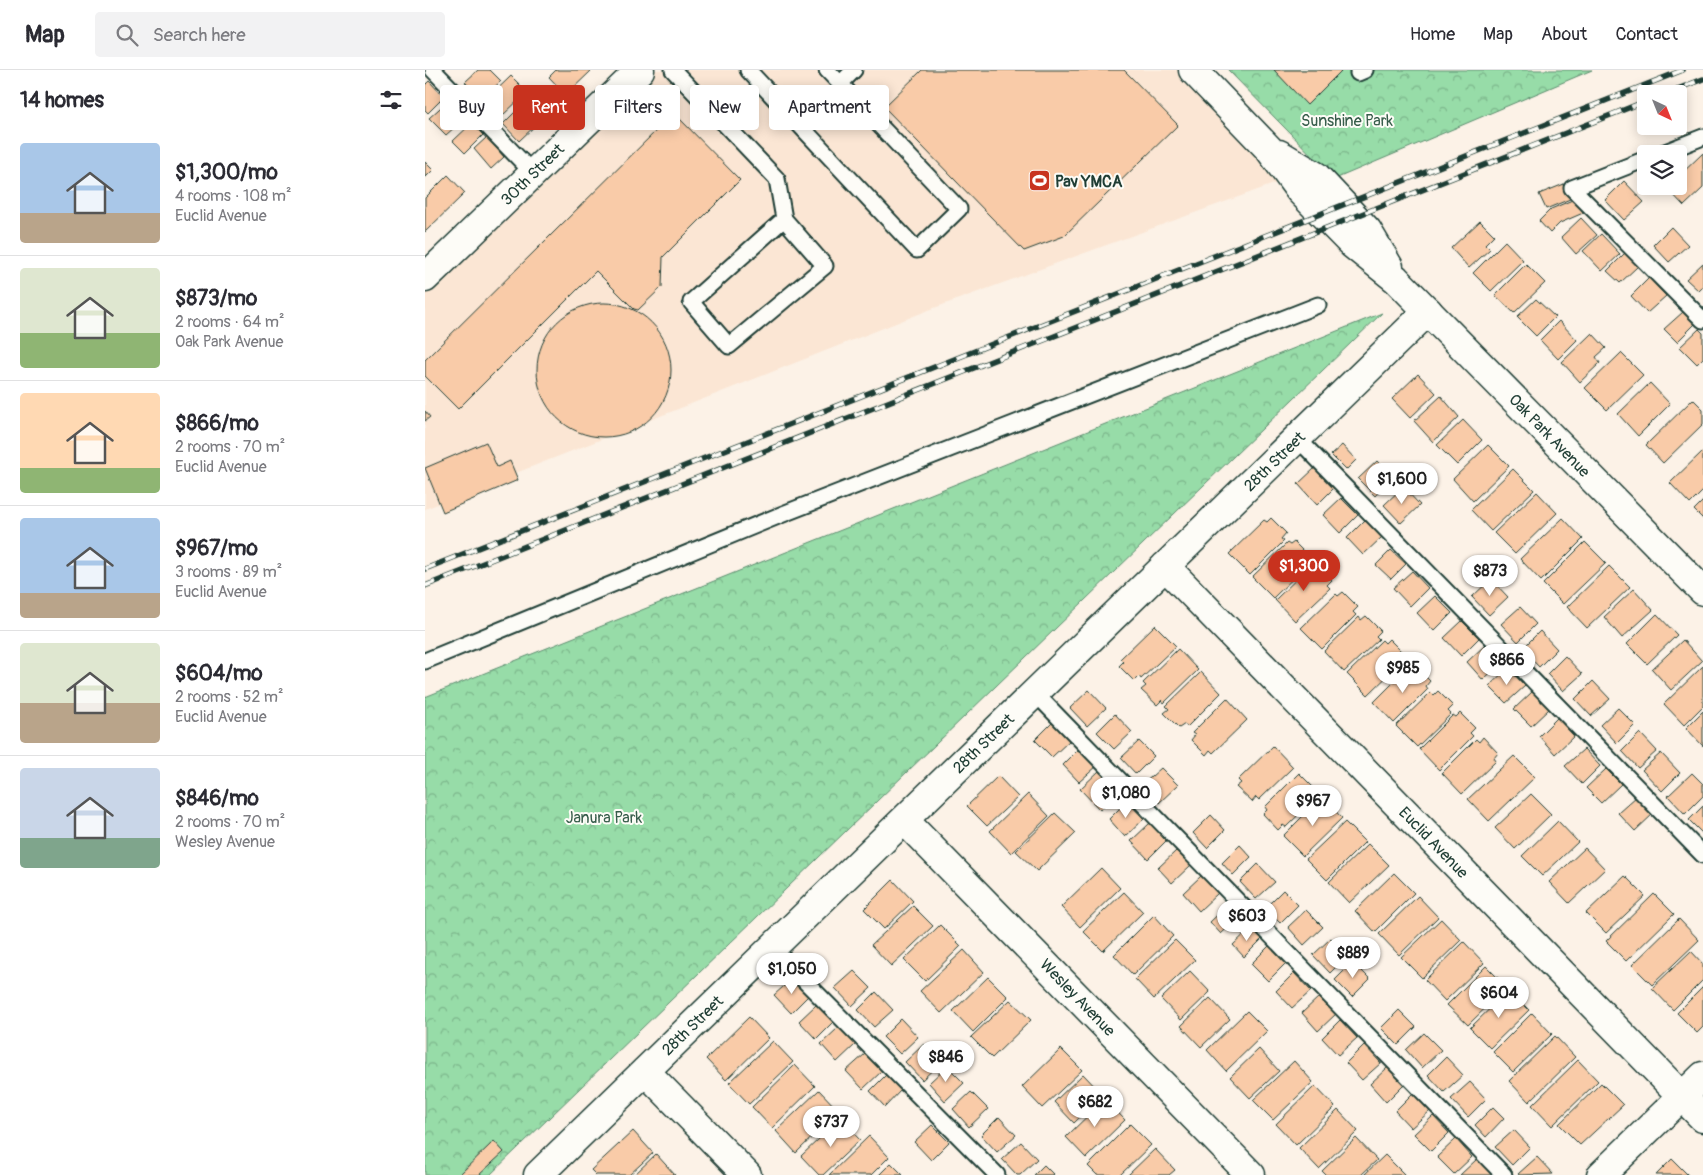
<!DOCTYPE html>
<html lang="en">
<head>
<meta charset="utf-8">
<style>
	:root { --surface:#fff; --page:#f2f2f3; --text:#2b2b33; --muted:#7c7c81; --line:#e1e1e2; --accent:#c8321e }
	body { margin:0; font-family:Pangolin,sans-serif; background:var(--page); color:var(--text); height:100vh; display:flex; flex-direction:column; font-size:19px; white-space:nowrap }
	* { box-sizing:border-box; margin:0 }
	p { font-size:16px; color:var(--muted) }
	.icon { flex:none; width:28px; height:28px; fill:none; stroke:currentColor; stroke-width:2; stroke-linecap:round; stroke-linejoin:round }
	.map { position:relative; flex:1; overflow:hidden }
	.panel { display:flex; flex-direction:column; background:var(--surface); width:425px }
	.panel>* { flex:none }
	.guide { position:absolute; left:15px; top:15px; width:475px; height:45px; display:flex; gap:10px }
	.needle { width:32px; rotate:137deg }
	.buttons { position:absolute; left:1212px; top:15px; display:grid; gap:10px }
	.buttons a { display:grid; place-items:center; width:50px; height:50px; border-radius:5px; background:var(--surface); box-shadow:0 2px 12px #0003; font-size:25px }
	.price { position:absolute; translate:-50% -42px; padding:0 11px; border-radius:18px; background:#fff; color:#222; font-size:16px; line-height:32px; filter:drop-shadow(0 1px 2px #0008) }
	.price::after { content:''; position:absolute; left:50%; top:30px; width:15px; height:11px; margin-left:-8px; background:inherit; clip-path:polygon(0 0,100% 0,50% 100%) }
	.price.selected { background:var(--accent); color:#fff }
	ul { padding:0; list-style:none }
	li { display:flex; align-items:center; gap:15px; height:125px; padding:0 20px }
	li+li { border-top:1px solid var(--line) }
	li span { display:grid; place-items:center; flex:none; width:140px; height:100px; border-radius:5px; color:#555 }
	li>.icon { margin-inline-start:auto }
	span .icon { width:60px; height:60px; fill:#fffc; stroke-width:1 }
	li b { font-size:21px }
	h2 { display:flex; justify-content:space-between; align-items:center; height:60px; padding:0 20px; font-size:21px }
	.chip { padding:0 18px; border-radius:5px; background:var(--surface); box-shadow:0 2px 12px #0003; font-size:18px; line-height:45px }
	.chip.selected { background:var(--accent); color:#fff }
	header { display:flex; align-items:center; gap:30px; box-sizing:border-box; height:70px; padding:0 25px; background:var(--surface); border-bottom:1px solid var(--line) }
	header strong { font-size:24px }
	nav { display:flex; gap:28px; margin-inline-start:auto; font-size:18px }
	.search { width:350px; height:45px; background:var(--page); display:flex; align-items:center; gap:12px; box-sizing:border-box; padding:0 18px; border-radius:5px; color:var(--muted); font-size:19px }
	main { display:flex; flex:1; min-height:0 }
	.map>svg:first-child { display:block }
	.built { fill:#fbe6d4 }
	.forest { fill:url(#forest-crowns); stroke:#5b8c6e }
	.building { fill:#f9cba8; stroke:#1f3d34 }
	.lines { fill:none; stroke-linecap:round; stroke-linejoin:round }
	.lane-casing { stroke:#1f3d34; stroke-width:19 }
	.street-casing { stroke:#1f3d34; stroke-width:31 }
	.secondary-casing { stroke:#1f3d34; stroke-width:31 }
	.lane { stroke:#fdfcf7; stroke-width:15 }
	.street { stroke:#fdfcf7; stroke-width:28 }
	.secondary { stroke:#fdfcf7; stroke-width:28 }
	.rail-casing { stroke:#1f3d34; stroke-width:5.5 }
	.rail { stroke:#fdfcf7; stroke-width:4; stroke-dasharray:11; stroke-linecap:butt }
	.labels { text-anchor:middle; stroke-width:4; stroke-linejoin:round; paint-order:stroke }
	.park-label { font-size:16px; fill:#375d4b; stroke:#fdfcf7 }
	.street-label { font-size:16px; fill:#1f3d34; stroke:#fdfcf7 }
	.poi-label { font-size:16px; font-weight:bold; fill:#1f3d34; stroke:#fdfcf7; text-anchor:start }
</style>
</head>
<body>
<header>
<strong>Map</strong>
<div class="search"><svg class="icon" aria-label="search" viewBox="0 0 24 24"><circle cx="10" cy="10" r="6"/><path d="M15 15l6 6"/></svg>Search here</div>
<nav><a>Home</a><a>Map</a><a>About</a><a>Contact</a></nav>
</header>
<main>
<section class="panel">
<h2>14 homes<svg class="icon" aria-label="filters" viewBox="0 0 24 24"><path d="M4 7h16M4 17h16"/><circle cx="9" cy="7" r="2"/><circle cx="15" cy="17" r="2"/></svg></h2>
<ul>
<li><span style="background:linear-gradient(#a9c7e8 70%,#b9a48a 0)"><svg class="icon" aria-label="home" viewBox="0 0 24 24"><path d="M3 11l9-7 9 7M6 9v11h12V9"/></svg></span><div><b>$1,300/mo</b><p>4 rooms · 108 m²</p><p>Euclid Avenue</p></div></li>
<li><span style="background:linear-gradient(#dfe7d0 65%,#8fb573 0)"><svg class="icon" aria-label="home" viewBox="0 0 24 24"><path d="M3 11l9-7 9 7M6 9v11h12V9"/></svg></span><div><b>$873/mo</b><p>2 rooms · 64 m²</p><p>Oak Park Avenue</p></div></li>
<li><span style="background:linear-gradient(#ffd9b3 75%,#8fb573 0)"><svg class="icon" aria-label="home" viewBox="0 0 24 24"><path d="M3 11l9-7 9 7M6 9v11h12V9"/></svg></span><div><b>$866/mo</b><p>2 rooms · 70 m²</p><p>Euclid Avenue</p></div></li>
<li><span style="background:linear-gradient(#a9c7e8 75%,#b9a48a 0)"><svg class="icon" aria-label="home" viewBox="0 0 24 24"><path d="M3 11l9-7 9 7M6 9v11h12V9"/></svg></span><div><b>$967/mo</b><p>3 rooms · 89 m²</p><p>Euclid Avenue</p></div></li>
<li><span style="background:linear-gradient(#dfe7d0 60%,#b9a48a 0)"><svg class="icon" aria-label="home" viewBox="0 0 24 24"><path d="M3 11l9-7 9 7M6 9v11h12V9"/></svg></span><div><b>$604/mo</b><p>2 rooms · 52 m²</p><p>Euclid Avenue</p></div></li>
<li><span style="background:linear-gradient(#c9d6e8 70%,#7fa58c 0)"><svg class="icon" aria-label="home" viewBox="0 0 24 24"><path d="M3 11l9-7 9 7M6 9v11h12V9"/></svg></span><div><b>$846/mo</b><p>2 rooms · 70 m²</p><p>Wesley Avenue</p></div></li>
</ul>
</section>
<div class="map">
<svg width="1278" height="1105" viewBox="0 0 1278 1105">
	<defs>
		<pattern id="forest-crowns" width="20" height="18" patternUnits="userSpaceOnUse" patternTransform="scale(1.25)"><rect width="20" height="18" fill="#97dca8"/><path d="M2 6a3 3 0 1 1 6 0M12 15a3 3 0 1 1 6 0" fill="none" stroke="#7bb48a"/></pattern>
	</defs>
	<rect width="100%" height="100%" fill="#fcf2e7"/>
	<filter id="ink" filterUnits="userSpaceOnUse"><feTurbulence type="fractalNoise" baseFrequency=".02" numOctaves="2"/><feDisplacementMap in="SourceGraphic" scale="10" xChannelSelector="R" yChannelSelector="G"/><feConvolveMatrix kernelMatrix="1 2 1 2 8 2 1 2 1" color-interpolation-filters="sRGB"/></filter>
	<g filter="url(#ink)">
		<path class="built" d="M224,0H760L865,108L509,238L0,439V218Z"/>
		<path class="forest" d="M803,0H1167L910,109Z
			M957,243L65,1105H0V627Z"/>
		<path class="building" d="M53,0H65L76,11L57,29L40,12Z
			M131,0H167L141,25L124,7Z
			M497,0H699L753,55L639,166L599,181L459,37Z
			M849,0H917L882,35Z
			M86,6L102,22L75,48L59,32Z
			M4,11L19,27L3,43L0,40V15Z
			M24,30L40,48L21,65L4,48Z
			M96,36L113,53L94,71L78,54Z
			M249,43L315,110L238,187L237,217L213,240L209,239L171,201L33,339L0,306V290Z
			M47,53L58,65L40,83L28,71Z
			M62,67L79,87L66,99L49,79Z
			M1278,83V118L1259,136L1242,118L1244,116H1254V106Z
			M0,92L8,100L0,108Z
			M23,105L40,123L0,162V128Z
			M1199,111L1219,132L1199,150L1180,130Z
			M1139,114L1145,129L1121,139L1114,124Z
			M1152,128L1158,143L1135,153L1125,163L1114,151L1126,139Z
			M1156,148L1172,165L1151,184L1136,167Z
			M1055,151L1069,165L1060,174L1065,179L1044,198L1026,178Z
			M1246,157L1263,175L1244,192L1228,175Z
			M1176,164L1195,184L1177,201L1158,181Z
			M1080,171L1098,190L1066,221L1048,203Z
			M1200,183L1213,196L1195,213L1182,201Z
			M1278,193V217L1274,221L1261,209Z
			M1101,194L1120,213L1089,243L1070,225Z
			M1224,208L1241,226L1222,243L1206,226Z
			M1111,229L1130,247L1111,266L1092,247Z
			M112 300a67 67 0 1 1 134 0a67 67 0 1 1-134 0Z
			M1258,242L1270,254L1252,272L1239,259Z
			M1134,251L1152,270L1133,289L1115,270Z
			M1274,259L1278,263V288L1272,294L1255,277Z
			M1167,263L1181,278L1171,287L1175,293L1155,312L1137,292Z
			M1196,283L1218,305L1182,340L1160,318Z
			M993,304L1011,323L985,348L967,329Z
			M1225,313L1245,334L1213,366L1193,344Z
			M1016,326L1034,347L1008,372L989,351Z
			M1268,329L1278,339V354L1238,393L1221,375Z
			M0,341L5,347L0,351Z
			M1038,350L1057,370L1032,395L1012,375Z
			M61,372L72,397L85,391L93,410L18,442L0,398Z
			M917,375L931,390L921,400L906,385Z
			M1063,375L1084,396L1048,431L1028,409Z
			M1278,381V421L1265,434L1245,413Z
			M952,391L968,408L950,426L933,409Z
			M890,398L909,418L892,435L873,414Z
			M1088,399L1109,420L1066,461L1046,440Z
			M978,417L995,435L976,453L959,435Z
			M1112,422L1132,443L1090,484L1069,463Z
			M916,428L933,445L915,463L898,445Z
			M1278,431V449L1269,440Z
			M846,448L861,463L856,469L859,471L825,505L804,484L839,450L842,452Z
			M1138,448L1158,469L1116,511L1095,489Z
			M940,450L957,467L938,485L922,468Z
			M869,472L884,487L879,492L882,495L848,528L827,507L862,473L865,475Z
			M1160,472L1181,493L1138,534L1118,514Z
			M966,480L981,494L966,509L951,495Z
			M892,495L907,510L902,515L905,518L870,551L850,530L885,496L887,499Z
			M1184,496L1205,517L1162,558L1142,537Z
			M987,501L1003,518L985,536L968,518Z
			M1066,509L1083,527L1064,545L1047,527Z
			M1209,519L1228,540L1197,568L1179,547Z
			M918,522L933,537L928,542L931,545L897,579L876,558L911,524L913,526Z
			M1010,526L1027,543L1009,561L992,543Z
			M1095,537L1111,554L1093,572L1076,554Z
			M1232,544L1252,565L1222,594L1202,574Z
			M941,546L956,561L951,566L954,569L919,602L899,581L934,547L936,550Z
			M1037,551L1054,568L1036,586L1019,568Z
			M730,555L751,576L716,609L714,606L709,611L694,596L698,592L695,589Z
			M1115,561L1132,579L1114,597L1097,579Z
			M964,569L979,584L974,589L977,592L943,625L922,604L957,570L960,573Z
			M1258,570L1277,591L1246,620L1227,599Z
			M1060,575L1077,592L1058,610L1042,592Z
			M753,579L773,600L739,633L737,630L732,635L716,620L721,616L718,613Z
			M1140,586L1157,604L1138,621L1122,604Z
			M990,596L1005,611L1001,616L1003,619L969,653L949,632L983,598L986,600Z
			M1278,596V636L1259,655L1239,634Z
			M1083,598L1100,616L1081,633L1064,616Z
			M776,602L796,623L762,657L760,654L754,658L739,643L744,639L741,636Z
			M1168,611L1185,629L1166,646L1150,629Z
			M664,620L681,638L662,656L645,638Z
			M1013,621L1028,636L1023,641L1026,644L992,677L971,656L1006,622L1009,625Z
			M1108,621L1124,639L1106,656L1089,639Z
			M802,628L822,650L788,683L785,680L781,685L766,670L770,665L767,663Z
			M1193,638L1210,655L1192,673L1175,655Z
			M1278,641V676L1261,658Z
			M1035,643L1050,658L1045,663L1048,666L1014,700L994,679L1028,645L1031,647Z
			M690,644L707,662L689,679L672,662Z
			M1132,648L1149,666L1130,684L1114,666Z
			M628,652L645,670L627,687L610,670Z
			M1215,663L1232,681L1213,698L1197,681Z
			M1058,667L1073,683L1069,688L1071,691L1037,724L1017,703L1051,669L1054,672Z
			M714,671L729,686L711,704L696,688Z
			M848,676L868,697L834,730L831,727L827,732L811,717L816,713L813,710Z
			M655,678L672,696L654,712L638,695Z
			M1159,679L1175,696L1157,714L1140,696Z
			M1236,683L1255,703L1237,721L1217,700Z
			M1089,686L1110,707L1064,751L1043,729Z
			M736,698L753,715L734,733L717,715Z
			M1181,699L1196,714L1176,733L1161,718Z
			M675,700L695,721L675,740L655,719Z
			M874,703L895,724L861,757L858,755L853,760L838,744L842,740L840,737Z
			M1267,703L1278,714V726L1260,744L1243,726Z
			M573,706L593,727L562,756L542,736Z
			M603,724L624,746L586,783L565,761Z
			M1106,724L1126,744L1090,779L1070,758Z
			M1212,726L1229,743L1210,761L1193,743Z
			M897,727L917,748L878,786L858,766Z
			M702,731L719,749L700,767L684,749Z
			M1278,736V762L1277,763L1264,750Z
			M630,743L651,763L612,801L591,781Z
			M786,745L800,760L782,778L768,763Z
			M1133,751L1153,772L1117,806L1097,786Z
			M920,752L940,772L902,810L881,789Z
			M725,753L741,771L723,789L706,771Z
			M943,774L964,795L924,833L904,812Z
			M815,775L826,787L808,805L797,793Z
			M1160,778L1180,799L1144,833L1124,812Z
			M751,781L766,795L747,813L733,798Z
			M833,794L850,812L831,829L815,812Z
			M676,798L695,818L655,857L636,837Z
			M969,803L989,823L950,862L930,841Z
			M776,806L793,823L774,841L758,823Z
			M1200,806L1220,826L1181,863L1161,843Z
			M468,810L488,831L459,859L439,839Z
			M858,820L873,835L855,853L840,838Z
			M699,822L718,842L678,881L658,861Z
			M1229,824L1249,844L1201,891L1181,871Z
			M993,826L1013,847L974,885L954,864Z
			M803,835L814,847L796,864L785,852Z
			M488,836L508,856L466,896L446,875Z
			M881,840L898,857L879,875L863,857Z
			M729,845L748,866L708,905L689,885Z
			M1016,849L1036,870L997,908L976,887Z
			M1254,849L1274,870L1227,915L1207,895Z
			M515,855L536,876L500,911L479,890Z
			M826,858L837,869L819,887L808,875Z
			M906,868L923,885L905,903L888,885Z
			M750,870L770,890L729,929L710,909Z
			M1039,872L1059,893L1020,931L1000,910Z
			M844,876L861,893L843,911L826,894Z
			M539,880L559,902L516,943L495,921Z
			M1266,881L1278,894V910L1248,940L1227,918Z
			M928,892L945,909L927,927L910,910Z
			M1061,896L1082,917L1043,955L1022,935Z
			M429,901L446,918L427,936L410,918Z
			M765,901L785,922L756,950L736,929Z
			M869,903L886,921L867,938L851,921Z
			M563,907L583,927L548,962L528,941Z
			M368,908L384,925L366,943L349,925Z
			M1278,917V957L1272,963L1252,943Z
			M1084,920L1104,940L1065,978L1045,958Z
			M451,922L468,940L449,957L433,940Z
			M895,926L912,943L893,961L877,943Z
			M785,928L805,949L776,977L756,956Z
			M585,930L606,950L567,988L546,967Z
			M392,934L409,951L391,969L374,951Z
			M974,940L991,957L973,975L956,958Z
			M822,941L842,961L801,1001L782,980Z
			M1107,943L1127,964L1088,1002L1068,982Z
			M324,947L344,968L301,1010L281,989Z
			M476,949L493,967L475,984L458,967Z
			M915,950L932,968L913,985L897,968Z
			M414,957L431,974L412,992L396,974Z
			M999,963L1016,980L997,998L981,980Z
			M1130,966L1150,987L1104,1032L1084,1011Z
			M348,971L368,992L324,1034L304,1013Z
			M499,974L516,992L497,1010L480,992Z
			M939,975L956,993L937,1010L921,993Z
			M636,979L657,1000L617,1038L597,1017Z
			M834,979L854,1001L825,1028L805,1007Z
			M440,984L457,1001L438,1019L421,1001Z
			M1021,987L1038,1005L1019,1022L1003,1005Z
			M1153,990L1173,1011L1127,1056L1107,1035Z
			M869,991L888,1012L848,1050L828,1030Z
			M370,995L390,1016L347,1058L327,1037Z
			M522,996L539,1013L520,1031L504,1013Z
			M963,997L979,1014L961,1032L945,1014Z
			M658,1004L678,1025L649,1053L629,1032Z
			M461,1005L476,1020L460,1037L445,1021Z
			M1045,1012L1061,1029L1043,1047L1026,1029Z
			M1176,1013L1198,1035L1155,1075L1134,1054Z
			M890,1016L910,1037L871,1075L851,1054Z
			M394,1020L414,1041L371,1083L351,1061Z
			M546,1022L563,1039L544,1057L528,1039Z
			M988,1023L1005,1041L986,1058L970,1041Z
			M680,1029L700,1050L661,1088L641,1067Z
			M1068,1037L1079,1048L1061,1067L1050,1055Z
			M913,1040L933,1061L894,1099L874,1078Z
			M1008,1046L1024,1063L1006,1081L989,1064Z
			M574,1047L591,1065L572,1082L556,1065Z
			M415,1049L435,1070L398,1105H394L376,1086Z
			M705,1054L726,1075L695,1105H672L663,1096Z
			M507,1055L524,1072L506,1090L489,1072Z
			M1089,1060L1105,1077L1087,1095L1070,1077Z
			M208,1061L228,1083L204,1105H171L166,1100Z
			M444,1066L464,1087L446,1105H404Z
			M931,1068L952,1090L936,1105H901L897,1101Z
			M1031,1069L1047,1087L1029,1104L1012,1087Z
			M69,1071L79,1082L54,1105H34Z
			M596,1072L612,1089L595,1105H592L577,1089Z
			M730,1079L750,1100L744,1105H703Z
			M231,1084L250,1105H209Z
			M960,1085L980,1105H939Z
			M1112,1087L1128,1104L1094,1105L1093,1104Z
			M1052,1089L1067,1105H1035Z
			M1247,1089L1263,1105H1231Z
			M466,1093L478,1105H454Z
			M619,1095L629,1105H609Z"/>
		<g class="lines">
			<defs>
				<path id="lane" d="M8,0L108,103
					M248,0L352,109L359,149L400,196L304,276L266,232L359,149
					M323,0L492,180L534,139L402,0
					M933,3L940,0
					M415,14L429,0
					M1235,84L1278,67
					M1221,89L1147,118L1278,250
					M872,368L1278,785
					M0,591L358,444L893,235
					M610,623L1079,1105
					M347,878L572,1105"/>
				<path id="street" d="M0,208L215,0
					M740,496L1278,1048
					M479,750L826,1105
					M220,1001L322,1105
					M113,1105L1003,241
					M1176,1105L1278,1006"/>
				<path id="secondary" d="M768,0L844,79L875,121L927,174L971,209L1278,521
					M854,84L891,106L942,160L964,197"/>
			</defs>
			<use href="#lane" class="lane-casing"/>
			<use href="#street" class="street-casing"/>
			<use href="#secondary" class="secondary-casing"/>
			<use href="#lane" class="lane"/>
			<use href="#street" class="street"/>
			<use href="#secondary" class="secondary"/>
			<defs>
				<path id="rail" d="M1240,24L1278,9
					M0,499L1258,0
					M0,516L1221,31"/>
			</defs>
			<use href="#rail" class="rail-casing"/>
			<use href="#rail" class="rail"/>
		</g>
	</g>
	<defs>
		<symbol id="stadium-square" viewBox="-11 -11 22 22"><rect x="-9" y="-9" width="18" height="18" rx="4" fill="#c8321e" stroke="#fdfcf7"/><path d="M0-5a6.5 5 0 1 0 0 10a6.5 5 0 1 0 0-10ZM-3.5-1.8h7v3.6h-7Z" fill="#fff"/></symbol>
	</defs>
	<g fill-rule="evenodd">
		<use href="#stadium-square" x="602" y="98" width="25" height="25"/>
	</g>
	<g class="labels">
		<g class="park-label">
			<text x="922" y="56">Sunshine Park</text>
			<text x="179" y="753">Janura Park</text>
		</g>
		<g class="street-label">
			<text transform="translate(107 104) rotate(-44)" y="6">30th Street</text>
			<text transform="translate(1125 365) rotate(46)" y="6">Oak Park Avenue</text>
			<text transform="translate(849 391) rotate(-44)" y="6">28th Street</text>
			<text transform="translate(558 673) rotate(-44)" y="6">28th Street</text>
			<text transform="translate(1009 772) rotate(46)" y="6">Euclid Avenue</text>
			<text transform="translate(653 927) rotate(46)" y="6">Wesley Avenue</text>
			<text transform="translate(267 955) rotate(-44)" y="6">28th Street</text>
		</g>
		<g class="poi-label">
			<text x="630" y="117">Pav YMCA</text>
		</g>
	</g>
</svg>
<div class="buttons">
<a><svg class="needle" viewBox="-14 -14 28 28"><path d="M0-13l5 13h-10z" fill="#e53935"/><path d="M0 13l5-13h-10z" fill="#7c7c81"/></svg></a>
<a><svg class="icon" aria-label="layers" viewBox="0 0 24 24"><path d="M12 4l9 5-9 5-9-5zM3 14l9 5 9-5"/></svg></a>
</div>
<b class="price" style="left:977px;top:435px">$1,600</b>
<b class="price selected" style="left:879px;top:522px">$1,300</b>
<b class="price" style="left:1065px;top:527px">$873</b>
<b class="price" style="left:1082px;top:616px">$866</b>
<b class="price" style="left:978px;top:624px">$985</b>
<b class="price" style="left:701px;top:749px">$1,080</b>
<b class="price" style="left:888px;top:757px">$967</b>
<b class="price" style="left:822px;top:872px">$603</b>
<b class="price" style="left:928px;top:909px">$889</b>
<b class="price" style="left:367px;top:925px">$1,050</b>
<b class="price" style="left:1074px;top:949px">$604</b>
<b class="price" style="left:521px;top:1013px">$846</b>
<b class="price" style="left:670px;top:1058px">$682</b>
<b class="price" style="left:406px;top:1078px">$737</b>
<div class="guide">
<a class="chip">Buy</a>
<a class="chip selected">Rent</a>
<a class="chip">Filters</a>
<a class="chip">New</a>
<a class="chip">Apartment</a>
</div>
</div>
</main>
</body>
</html>
